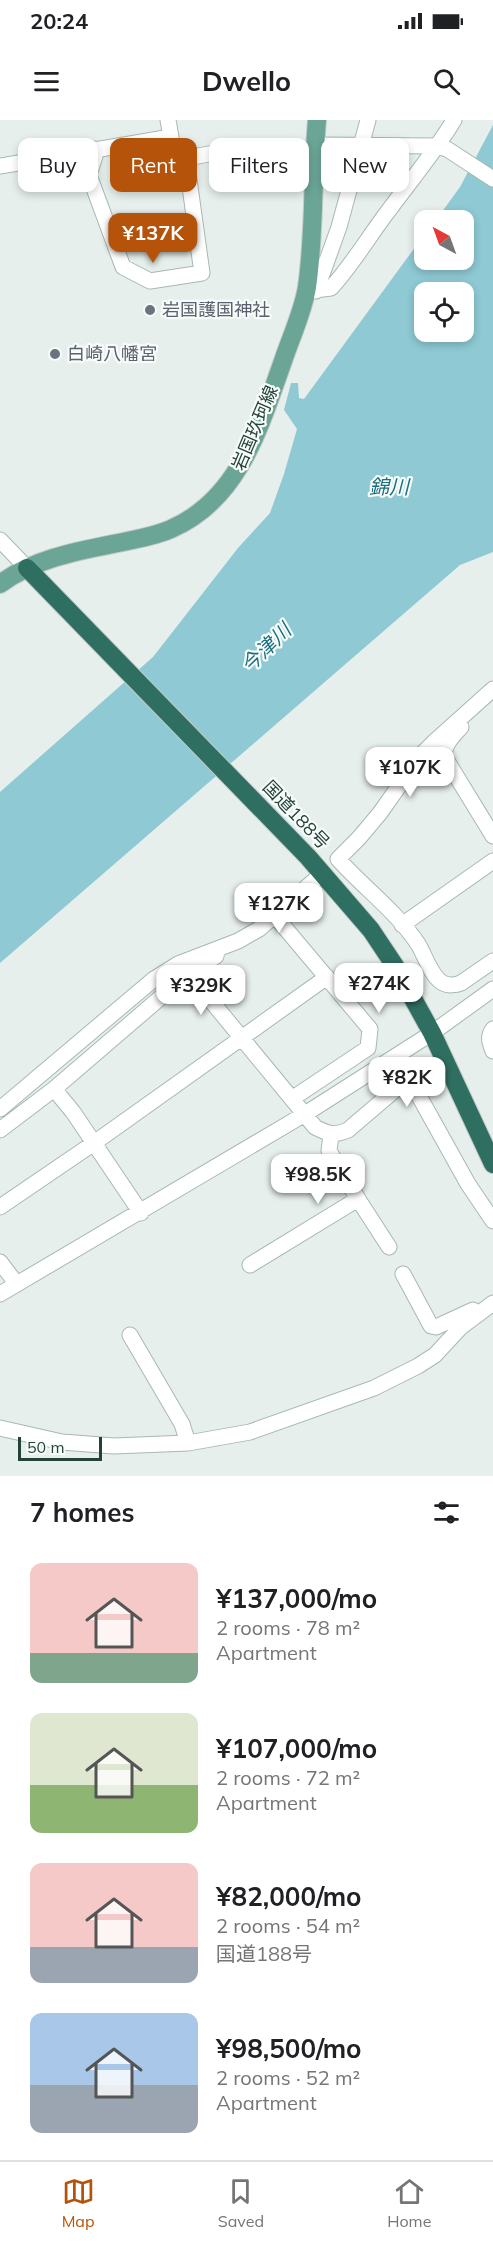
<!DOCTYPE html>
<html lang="en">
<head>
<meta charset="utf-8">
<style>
	:root { --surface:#fff; --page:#f6f6f6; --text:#202124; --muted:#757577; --line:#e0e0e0; --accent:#b45309 }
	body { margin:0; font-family:Mulish,"Noto Sans JP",sans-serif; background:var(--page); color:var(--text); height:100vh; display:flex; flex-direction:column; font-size:22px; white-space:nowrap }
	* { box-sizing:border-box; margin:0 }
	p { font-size:20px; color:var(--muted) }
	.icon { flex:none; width:33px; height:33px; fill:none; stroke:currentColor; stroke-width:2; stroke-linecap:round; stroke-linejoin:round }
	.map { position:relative; height:1356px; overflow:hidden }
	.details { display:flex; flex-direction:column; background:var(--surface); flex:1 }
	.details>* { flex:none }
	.top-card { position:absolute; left:18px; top:18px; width:458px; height:54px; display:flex; gap:12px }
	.needle { width:39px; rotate:319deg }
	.buttons { position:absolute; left:414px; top:90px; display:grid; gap:12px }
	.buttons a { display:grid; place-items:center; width:60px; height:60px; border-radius:12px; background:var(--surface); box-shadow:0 3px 9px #0003; font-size:30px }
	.scale { position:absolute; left:18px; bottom:15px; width:84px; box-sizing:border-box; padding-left:6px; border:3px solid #24423a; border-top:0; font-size:16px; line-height:21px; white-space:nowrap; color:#24423a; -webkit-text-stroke:4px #f7fbf9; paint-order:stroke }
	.price { position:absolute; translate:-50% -51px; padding:0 14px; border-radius:12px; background:#fff; color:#222; font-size:20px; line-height:39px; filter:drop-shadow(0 2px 3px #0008) }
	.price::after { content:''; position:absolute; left:50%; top:36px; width:18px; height:14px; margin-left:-9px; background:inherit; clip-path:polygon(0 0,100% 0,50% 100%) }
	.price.current { background:var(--accent); color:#fff }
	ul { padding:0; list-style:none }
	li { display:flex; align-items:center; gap:18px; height:150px; padding:0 30px }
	li span { display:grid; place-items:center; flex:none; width:168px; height:120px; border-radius:12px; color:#555 }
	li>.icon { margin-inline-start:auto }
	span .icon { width:72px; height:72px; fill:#fffc; stroke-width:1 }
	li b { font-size:26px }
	h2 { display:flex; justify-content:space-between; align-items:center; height:72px; padding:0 30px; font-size:26px }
	.pill { padding:0 21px; border-radius:12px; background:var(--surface); box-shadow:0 3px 9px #0003; font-size:21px; line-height:54px }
	.pill.current { background:var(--accent); color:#fff }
	.status { display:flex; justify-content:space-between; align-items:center; height:42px; padding:0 30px; background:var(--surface); direction:ltr }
	.status svg { height:16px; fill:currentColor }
	header { display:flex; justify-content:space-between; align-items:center; height:78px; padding:0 30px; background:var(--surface); font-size:27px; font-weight:700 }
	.menu { display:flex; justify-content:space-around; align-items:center; height:84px; border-top:2px solid var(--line); background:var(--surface); font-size:16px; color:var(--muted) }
	.menu a { display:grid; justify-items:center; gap:3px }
	.menu .current { color:var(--accent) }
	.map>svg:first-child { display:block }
	.water { fill:#8ec9d4; fill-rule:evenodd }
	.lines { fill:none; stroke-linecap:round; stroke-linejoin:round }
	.minor-casing { stroke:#a8b8b2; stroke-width:17 }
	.major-casing { stroke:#c2cac8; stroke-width:20 }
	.highway-casing { stroke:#c2cac8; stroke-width:20 }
	.minor { stroke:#fff; stroke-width:15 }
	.major { stroke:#6aa596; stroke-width:18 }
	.highway { stroke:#2f6f62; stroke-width:18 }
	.worship-dot { fill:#6b7280; stroke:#f7fbf9; stroke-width:2 }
	.labels { text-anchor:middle; stroke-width:4.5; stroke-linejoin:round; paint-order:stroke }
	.worship-label { font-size:18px; fill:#5b616d; stroke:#f7fbf9; text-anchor:start }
	.street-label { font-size:18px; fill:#24423a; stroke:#f7fbf9 }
	.water-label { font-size:20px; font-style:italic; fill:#1c6f80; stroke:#f7fbf9 }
</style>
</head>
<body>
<div class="status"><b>20:24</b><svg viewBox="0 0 49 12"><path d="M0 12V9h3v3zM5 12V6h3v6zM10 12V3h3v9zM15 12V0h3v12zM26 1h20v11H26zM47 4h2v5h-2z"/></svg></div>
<header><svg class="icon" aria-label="menu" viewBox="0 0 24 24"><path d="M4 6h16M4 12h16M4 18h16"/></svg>Dwello<svg class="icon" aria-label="search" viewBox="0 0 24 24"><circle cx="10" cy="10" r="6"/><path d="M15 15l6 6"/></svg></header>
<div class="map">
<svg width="493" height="1356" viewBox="0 0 493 1356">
	<rect width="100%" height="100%" fill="#e6efeb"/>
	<path class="water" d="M493,5V432L460,445L0,843V672L153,537L238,428L270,393L284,354L297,309L284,290L291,263H298L299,278L304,279L424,115V140H464V100H436L460,67ZM424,172H464V212H424Z"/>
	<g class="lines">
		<defs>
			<path id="minor" d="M167,17L170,41L237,29
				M315,25L436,26L447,29L493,59
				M95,29V36L89,55L123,147L150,161L202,153L186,38
				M0,46L171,17L168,0
				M306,171L331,168C353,144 369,116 389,90C411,60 435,32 454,0
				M316,171L339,107L368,0
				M0,420L27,448
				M493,569L435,621L420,636L380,693L359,718L338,739C364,768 396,791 418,824C425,835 431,857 443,863C448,866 456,865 461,863L493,841
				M461,607C454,615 444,624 444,636L493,716
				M275,796L370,909L368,928L293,978
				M402,805L493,741
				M189,854L315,1007C328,1014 334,1016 348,1010L396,969C407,967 411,968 419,976L468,1064L493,1101
				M493,909C487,917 490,923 493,931
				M54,969L73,992L141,1093
				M0,989L154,859L178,844L238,821L259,809L315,760
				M0,1010L54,969L181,860L216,836L217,831
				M358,1079L389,1127
				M0,1087L94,1023L327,857
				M0,1142L16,1163
				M250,1145L358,1079L329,1031L331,1015
				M403,1154L431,1206L436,1207L473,1190
				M0,1174L305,994L432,913L493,869
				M130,1215L182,1304L188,1323
				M0,1308L62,1322L114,1326L188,1323L250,1312L374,1268L418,1246L435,1235L461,1207L493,1183"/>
			<path id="major" d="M0,464C36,437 84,430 128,421C142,418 158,415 171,409C240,379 260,305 283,241C291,217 303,192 307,167C315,112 312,56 317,0"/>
			<path id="highway" d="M27,448L308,737L371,810L395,846L432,913L493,1044"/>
		</defs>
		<use href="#minor" class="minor-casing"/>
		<use href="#major" class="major-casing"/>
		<use href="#highway" class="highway-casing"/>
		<use href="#minor" class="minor"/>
		<use href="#major" class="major"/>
		<use href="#highway" class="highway"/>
	</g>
	<g class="worship-dot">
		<circle cx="150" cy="190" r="6"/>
		<circle cx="55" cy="234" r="6"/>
	</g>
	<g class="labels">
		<g class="worship-label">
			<text x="162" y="196">岩国護国神社</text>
			<text x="67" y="240">白崎八幡宮</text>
		</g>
		<g class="street-label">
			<text transform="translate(255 308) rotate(-67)" y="6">岩国玖珂線</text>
			<text transform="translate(296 695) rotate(46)" y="6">国道188号</text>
		</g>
		<g class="water-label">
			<text x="389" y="374">錦川</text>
			<text transform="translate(266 528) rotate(-44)" y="7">今津川</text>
		</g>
	</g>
</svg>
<div class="buttons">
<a><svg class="needle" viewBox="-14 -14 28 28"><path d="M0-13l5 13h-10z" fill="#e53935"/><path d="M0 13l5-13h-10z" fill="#757577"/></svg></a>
<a><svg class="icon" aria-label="locate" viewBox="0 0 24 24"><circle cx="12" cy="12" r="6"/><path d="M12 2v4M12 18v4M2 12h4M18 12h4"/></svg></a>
</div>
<div class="scale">50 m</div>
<b class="price current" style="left:153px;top:144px">¥137K</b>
<b class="price" style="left:410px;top:678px">¥107K</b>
<b class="price" style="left:279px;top:814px">¥127K</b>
<b class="price" style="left:379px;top:894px">¥274K</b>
<b class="price" style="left:201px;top:896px">¥329K</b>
<b class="price" style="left:407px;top:988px">¥82K</b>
<b class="price" style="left:318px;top:1085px">¥98.5K</b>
<div class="top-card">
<a class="pill">Buy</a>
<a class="pill current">Rent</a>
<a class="pill">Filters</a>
<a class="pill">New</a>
</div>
</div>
<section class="details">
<h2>7 homes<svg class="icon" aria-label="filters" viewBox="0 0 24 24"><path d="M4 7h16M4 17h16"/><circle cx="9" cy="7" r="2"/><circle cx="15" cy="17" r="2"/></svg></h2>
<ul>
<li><span style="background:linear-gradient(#f6c9c9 75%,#7fa58c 0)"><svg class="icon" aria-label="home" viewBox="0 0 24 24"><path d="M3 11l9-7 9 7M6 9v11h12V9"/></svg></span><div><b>¥137,000/mo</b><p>2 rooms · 78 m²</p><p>Apartment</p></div></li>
<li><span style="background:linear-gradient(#dfe7d0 60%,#8fb573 0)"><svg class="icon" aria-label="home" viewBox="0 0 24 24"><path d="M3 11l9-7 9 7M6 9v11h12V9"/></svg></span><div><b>¥107,000/mo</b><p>2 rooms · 72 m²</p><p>Apartment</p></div></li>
<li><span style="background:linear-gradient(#f6c9c9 70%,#9aa5b1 0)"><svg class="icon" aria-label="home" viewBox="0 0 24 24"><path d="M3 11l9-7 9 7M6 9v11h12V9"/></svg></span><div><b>¥82,000/mo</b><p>2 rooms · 54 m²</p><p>国道188号</p></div></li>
<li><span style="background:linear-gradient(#a9c7e8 60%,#9aa5b1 0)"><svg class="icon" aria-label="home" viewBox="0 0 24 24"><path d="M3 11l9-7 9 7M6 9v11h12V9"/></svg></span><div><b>¥98,500/mo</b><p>2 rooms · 52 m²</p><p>Apartment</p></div></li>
</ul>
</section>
<nav class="menu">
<a class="current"><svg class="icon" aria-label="map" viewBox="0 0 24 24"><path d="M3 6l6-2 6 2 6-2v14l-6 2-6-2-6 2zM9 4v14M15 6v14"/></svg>Map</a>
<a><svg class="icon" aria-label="saved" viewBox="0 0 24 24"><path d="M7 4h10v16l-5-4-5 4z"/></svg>Saved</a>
<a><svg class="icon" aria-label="home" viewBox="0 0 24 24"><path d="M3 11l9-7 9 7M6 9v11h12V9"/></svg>Home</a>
</nav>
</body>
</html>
